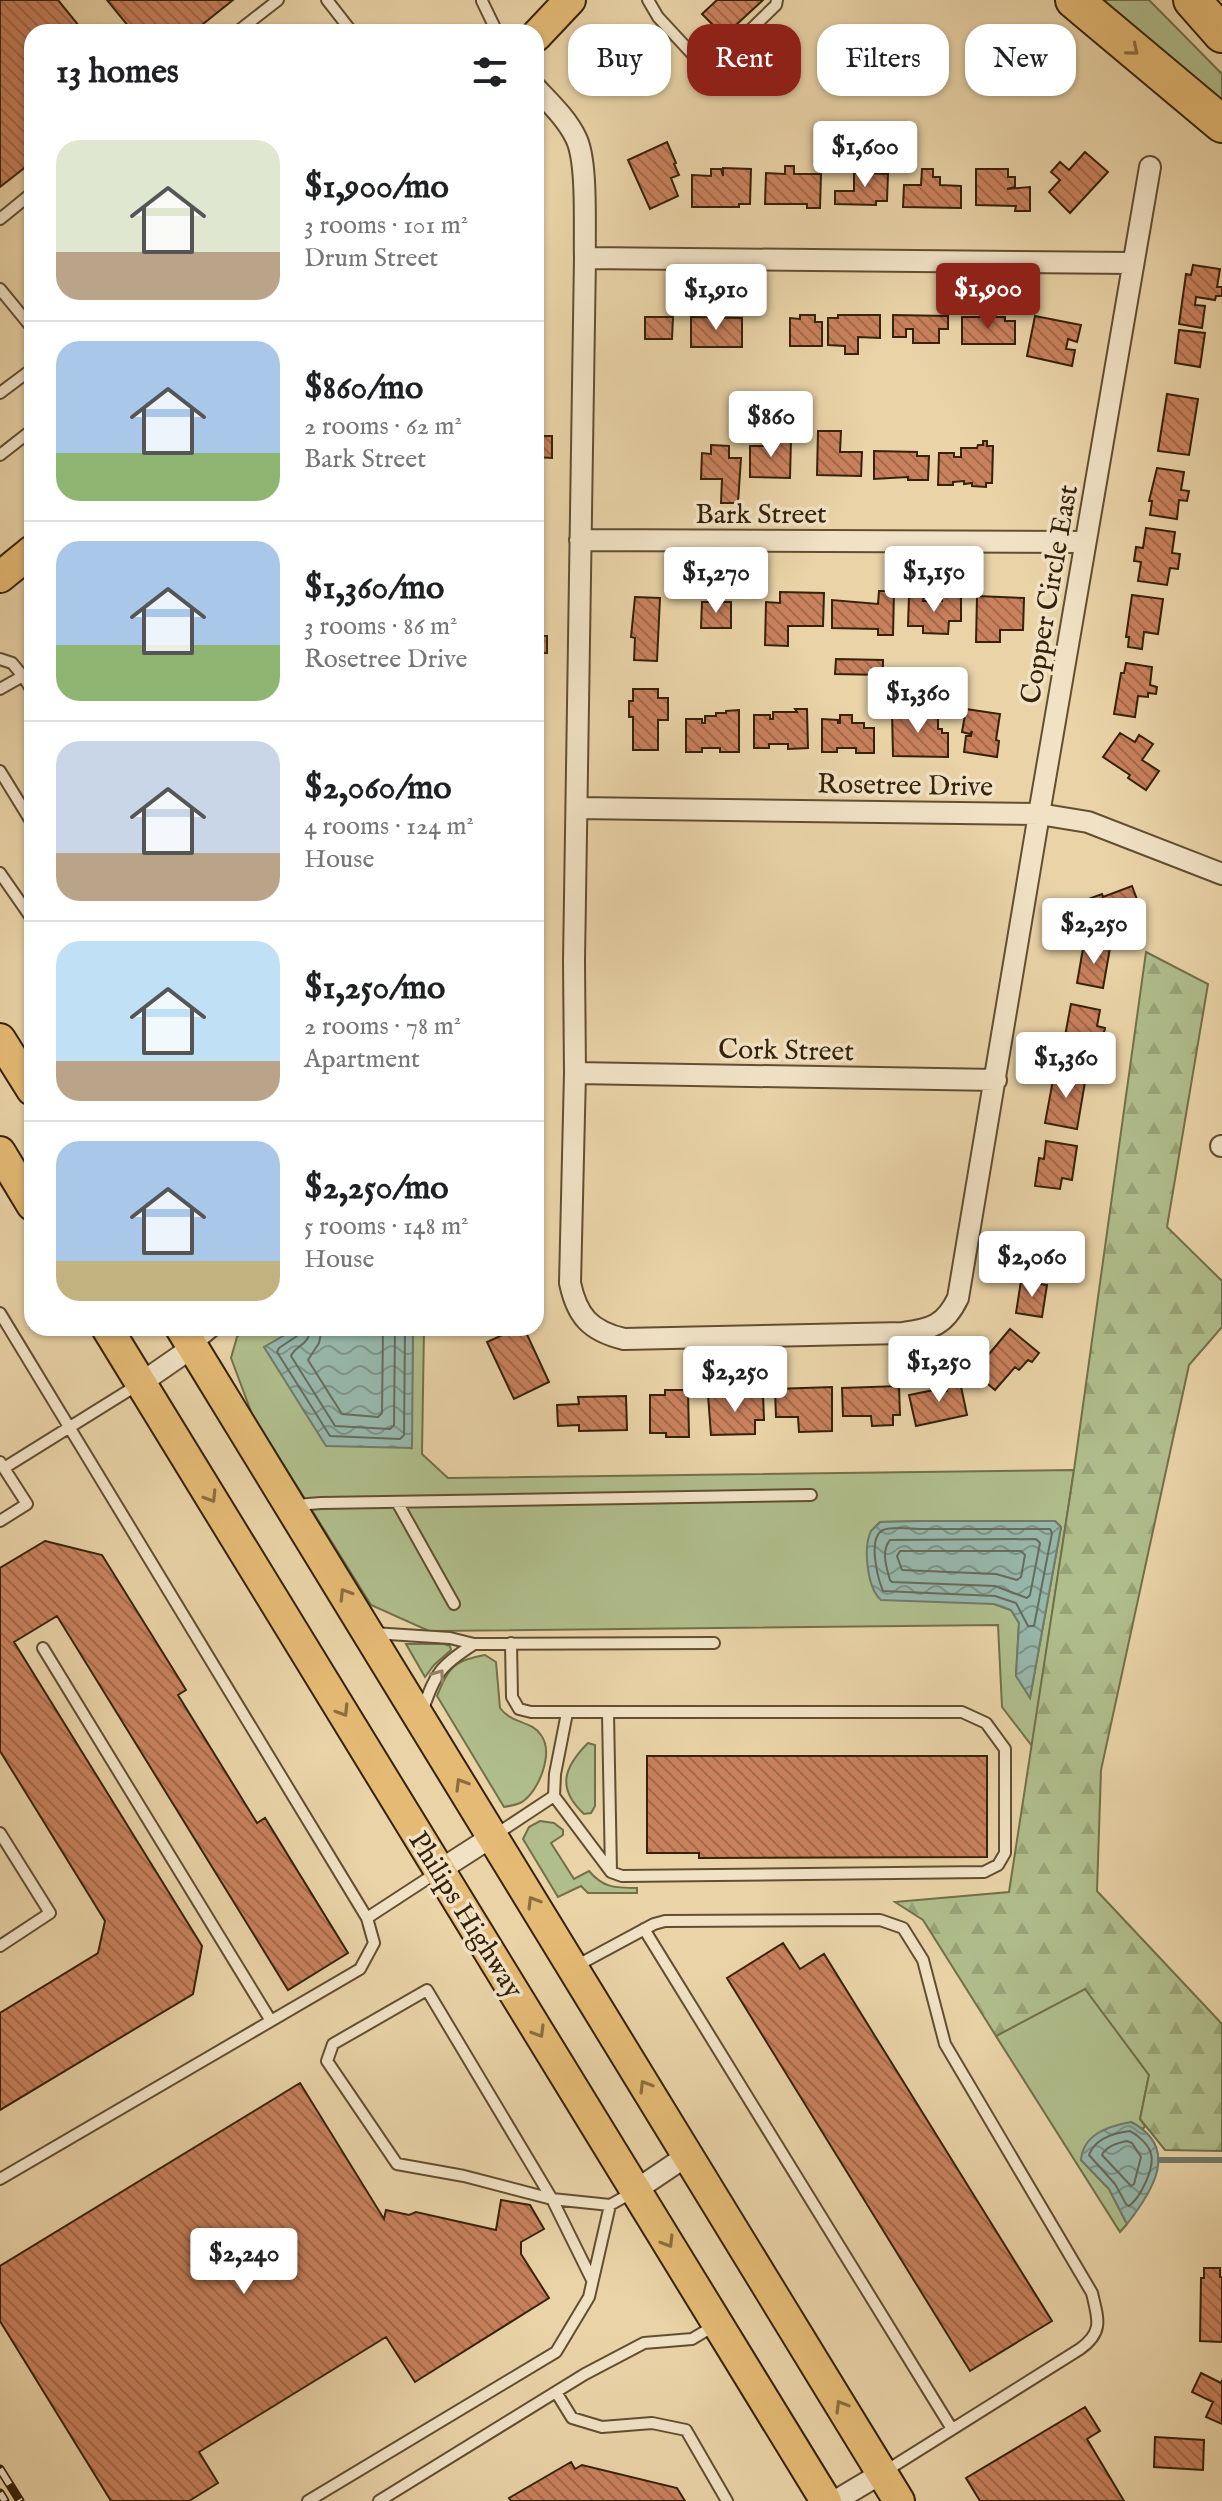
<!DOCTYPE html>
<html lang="en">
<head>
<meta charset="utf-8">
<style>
	:root { --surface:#fff; --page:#f6f6f6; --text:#202124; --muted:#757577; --line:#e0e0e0; --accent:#8f2418 }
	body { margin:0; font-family:"IM FELL English",serif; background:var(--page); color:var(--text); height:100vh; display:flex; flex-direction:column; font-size:30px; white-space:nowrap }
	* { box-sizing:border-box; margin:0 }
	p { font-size:26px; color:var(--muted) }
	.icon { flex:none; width:44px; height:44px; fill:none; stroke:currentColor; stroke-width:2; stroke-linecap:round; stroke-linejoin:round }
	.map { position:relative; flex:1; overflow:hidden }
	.side { position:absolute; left:24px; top:24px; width:520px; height:1312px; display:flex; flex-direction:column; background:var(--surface); border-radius:24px; box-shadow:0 2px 6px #0004 }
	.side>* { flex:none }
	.banner { position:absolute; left:568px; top:24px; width:534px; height:72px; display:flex; gap:16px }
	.price { position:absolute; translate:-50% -68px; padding:0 18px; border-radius:8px; background:#fff; color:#222; font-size:26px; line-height:52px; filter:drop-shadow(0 2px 4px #0008) }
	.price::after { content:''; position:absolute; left:50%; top:48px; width:24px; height:18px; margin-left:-12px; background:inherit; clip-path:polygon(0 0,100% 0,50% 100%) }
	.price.active { background:var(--accent); color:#fff }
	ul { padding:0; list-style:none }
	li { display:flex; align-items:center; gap:24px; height:200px; padding:0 32px }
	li+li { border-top:2px solid var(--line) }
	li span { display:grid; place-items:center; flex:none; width:224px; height:160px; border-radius:24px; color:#555 }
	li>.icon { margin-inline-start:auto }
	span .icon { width:96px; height:96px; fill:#fffc; stroke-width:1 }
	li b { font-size:34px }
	h2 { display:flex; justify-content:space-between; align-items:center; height:96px; padding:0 32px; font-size:34px }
	.tag { padding:0 28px; border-radius:24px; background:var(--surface); box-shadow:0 2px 6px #0004; font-size:28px; line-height:72px }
	.tag.active { background:var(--accent); color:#fff }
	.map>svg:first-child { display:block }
	.grass { fill:#b0be8c; stroke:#72704a; stroke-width:2; fill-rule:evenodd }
	.forest { fill:url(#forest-firs); stroke:#72704a; stroke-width:2 }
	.water { fill:url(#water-waves); stroke:#707b6a; stroke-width:2 }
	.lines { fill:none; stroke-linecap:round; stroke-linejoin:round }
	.shore { stroke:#666c5a; stroke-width:2 }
	.stream { stroke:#707b6a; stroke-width:6 }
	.building { fill:url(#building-back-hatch); stroke:#352208; stroke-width:2 }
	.lane-casing { stroke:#624e30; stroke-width:14 }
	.street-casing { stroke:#624e30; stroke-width:24 }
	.primary-casing { stroke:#352208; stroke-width:34 }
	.highway-casing { stroke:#352208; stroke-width:40 }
	.lane { stroke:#f1e2c6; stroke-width:10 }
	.street { stroke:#f1e2c6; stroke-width:20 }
	.primary { stroke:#e4ba74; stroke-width:30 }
	.highway { stroke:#e4ba74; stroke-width:36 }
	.rail-casing { stroke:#352208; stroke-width:9 }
	.rail { stroke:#f1e2c6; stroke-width:6; stroke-dasharray:18; stroke-linecap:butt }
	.oneway { stroke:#8c6e3e }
	.oneway2 { stroke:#938267 }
	.labels { text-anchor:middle; stroke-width:7; stroke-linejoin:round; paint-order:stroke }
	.street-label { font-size:28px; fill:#352208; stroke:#f1e2c6 }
</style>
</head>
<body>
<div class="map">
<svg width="1222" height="2501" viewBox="0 0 1222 2501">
	<defs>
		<pattern id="forest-firs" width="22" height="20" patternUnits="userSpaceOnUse" patternTransform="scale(2)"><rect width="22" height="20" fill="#b0be8c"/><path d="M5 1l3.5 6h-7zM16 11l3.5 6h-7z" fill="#98a377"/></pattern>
		<pattern id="water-waves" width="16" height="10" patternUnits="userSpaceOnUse" patternTransform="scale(2)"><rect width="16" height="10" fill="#97b7ab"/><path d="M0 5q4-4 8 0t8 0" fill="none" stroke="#7c9489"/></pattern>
		<pattern id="building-back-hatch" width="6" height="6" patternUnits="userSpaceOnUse" patternTransform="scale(2)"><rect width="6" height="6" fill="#c9815d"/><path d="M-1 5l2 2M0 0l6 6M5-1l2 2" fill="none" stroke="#a4694b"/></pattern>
	</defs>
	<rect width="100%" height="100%" fill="#e9d3a7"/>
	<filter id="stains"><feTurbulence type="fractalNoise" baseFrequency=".0025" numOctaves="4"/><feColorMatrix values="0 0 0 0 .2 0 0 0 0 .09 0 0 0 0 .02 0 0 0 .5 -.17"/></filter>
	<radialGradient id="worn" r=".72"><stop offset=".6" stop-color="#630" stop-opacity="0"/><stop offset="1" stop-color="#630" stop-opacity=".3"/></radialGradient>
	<path class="grass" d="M1098,0H1149L1222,74V104Z
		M245,1328H297L265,1347L411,1448L413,1328H424L422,1454L448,1478L1074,1470L1032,1746L1002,1707L998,1625L429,1631L371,1605L252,1414L231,1358L237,1337ZM922,1521H1055L1061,1527L1030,1697L1016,1675L1019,1623L1011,1610L994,1604L871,1531L880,1522Z
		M406,1644H444L450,1646L451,1650L434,1665L425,1677Z
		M485,1655L496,1662L500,1708C512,1724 532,1721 541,1735C554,1753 539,1791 522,1802C516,1805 510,1806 504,1807L437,1696C448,1667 455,1660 485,1655Z
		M588,1743L595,1745V1806L591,1813L584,1814C556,1788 564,1767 588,1743Z
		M540,1821L554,1823L563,1830V1835L551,1843L574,1879L589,1871C603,1888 616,1888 637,1888V1893H588L581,1886L558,1897L523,1839L529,1827Z
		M1085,1988L1149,2075L1140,2119L1145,2126L1143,2129L1131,2122L1081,2160L1109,2189L1127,2224L1120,2232L996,2036Z"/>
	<path class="forest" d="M1146,952L1208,984L1167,1227L1222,1281V1327L1189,1365L1101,1770L1097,1891L1222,2024V2151L1165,2150L1140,2119L1149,2075L1085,1989L996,2036L923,1920L895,1902L1009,1892L1074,1470Z"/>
	<path class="water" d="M297,1328H413L412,1448L326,1446L264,1347Z
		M922,1521H1055L1061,1527L1030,1698L1016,1676L1019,1623L1011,1610L994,1604L881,1600C867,1588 863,1547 871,1531C871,1531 880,1523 880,1522Z
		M1131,2122C1181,2148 1152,2192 1127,2224L1109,2189L1081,2160C1083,2134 1109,2126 1131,2122Z"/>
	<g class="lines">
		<path class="shore" d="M299,1328L297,1336L279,1348L277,1352L330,1436L400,1439L404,1435L405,1328
			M310,1328C309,1347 296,1344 291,1356L335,1426L390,1429L394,1425L395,1328
			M322,1328L319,1343L308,1360L342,1414L378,1417L382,1413L383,1328
			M922,1529H1050L1052,1533L1034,1626H1028L1016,1603L995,1596L883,1591C878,1579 867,1538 883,1530C893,1526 911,1529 922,1529Z
			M1036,1539L1040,1543L1030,1595L1027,1598L995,1586L892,1582L890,1580C886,1566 881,1551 890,1540Z
			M900,1551H1021L1025,1555L1021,1577L1017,1580L996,1574L902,1570L897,1556Z
			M1130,2131C1138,2135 1149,2145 1151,2154C1155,2168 1140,2198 1129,2206L1126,2204L1115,2184L1089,2155C1095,2139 1113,2133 1130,2131Z
			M1127,2141L1132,2143L1141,2157L1134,2184L1131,2186L1102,2155C1106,2146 1118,2143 1127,2141Z"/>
		<path class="stream" d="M1160,2160H1222"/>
	</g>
	<path class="building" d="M0,0H58L84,32H32V162L0,187Z
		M107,0H233L193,32H133Z
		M717,0H763L724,36L702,14Z
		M636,46L639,64L646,62L649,78L609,86L605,52Z
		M667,142L676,163L674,164L679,175L671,178L678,196L650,209L628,160Z
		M1085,152L1108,172L1070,213L1049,192L1060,180L1051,172L1060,162L1069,170Z
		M785,166H794V174H821L820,208H807V204H765L766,173L785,174Z
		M861,166H869V173L888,174L887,201H876V205L835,204V191H854V173H861Z
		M723,168L751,169L750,204H739V207H692V175L711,176V169H721L723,176Z
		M922,169H933V177H940V185L961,186V208L903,207L904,185H921Z
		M976,169H1008V177H1015V187L1007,189L1030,187V211H1015L1016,206L976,205Z
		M1193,265L1220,269L1217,287H1222V296H1216L1215,300L1196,297L1195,305L1205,306L1202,328L1179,324L1186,274L1191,275Z
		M800,315H815V322H822V346H790V318L800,319Z
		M838,315H880V338L858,337V354H845V346L828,345V318H838Z
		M893,315L948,316V329H939V343H913V329H906V337H893Z
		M1035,316L1081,325L1077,342L1068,339L1066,349L1075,350L1072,366L1027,356Z
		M645,317H673L672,339H645Z
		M691,317L742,318V347H691Z
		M962,317H1005V321H1015V344H962Z
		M1179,330L1205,333L1200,367L1175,363Z
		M1167,394L1198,399L1189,455L1158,451Z
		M818,431H841L840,452H862L861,476L817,475Z
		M536,436H552V458L536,457Z
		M766,437L791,438L790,478L750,477V446H766Z
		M983,441H987V446H993L992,483H986V487L972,486V483L964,484V481L953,482V485H938L939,453H954V457H961V448H977L978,445H983Z
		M711,445L729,446V458H741L738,503H721L722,479H701L702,453L711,454Z
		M874,451L917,452V456H929L928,480H908V477L874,479Z
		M1157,468L1184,472L1181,490L1189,491L1187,501L1179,500L1177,519L1150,515L1152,501H1149Z
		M1146,528L1175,532L1172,553L1180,554L1178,569L1170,568L1167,585L1138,581L1141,562L1134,561L1136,547L1143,548Z
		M879,591H894L893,635H878V629L832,628V600L878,604Z
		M780,592L824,593L823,626H788V646L765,645L766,602L780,603Z
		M1132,595L1163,599L1158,634L1144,632L1142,649L1128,647L1129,637H1126Z
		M909,596L924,597L923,601H942V596L961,597V621H949L948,634L923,633V626H908Z
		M977,596L1024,598L1023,630H1000V642H976Z
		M635,597L660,598L657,661L634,660L635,638L631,637Z
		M702,602H731V628H701Z
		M536,636H547V653H536Z
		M836,659L883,660V675L835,674Z
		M1126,663L1152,667L1150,685L1157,687L1156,694L1148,693V697L1138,696L1135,717L1114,714L1121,673H1124Z
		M633,689H658V698H668V720H658V750H633V717H629V701H633Z
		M795,709H807L808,748L788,749V744H769V748H754V715H770V719H773V712H797Z
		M966,709L1000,714L996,740L999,741L997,757L964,752L966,736H971L972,731L970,734L962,732Z
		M739,710V752H720V748H702V752H686V719H702V723H705V716H716V713H726V711Z
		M915,711H938V729H942V733H948V757L893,756L892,712Z
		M840,715H852V723H864V728H874V753H856V748H837V752H822V719L838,720V723H840Z
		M1120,733L1135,742L1139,735L1153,744L1142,760L1159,771L1146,790L1128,778L1130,775L1103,757Z
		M1132,886L1145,921L1109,935L1090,931L1080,902L1102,894L1103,897Z
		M1084,943L1110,948L1103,988L1077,983Z
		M1071,1004L1100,1010L1097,1026L1105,1028L1103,1037L1096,1035L1095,1041L1102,1042L1098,1063L1058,1056L1061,1035L1065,1036Z
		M1058,1071L1086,1076L1077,1129L1045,1123L1053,1080L1056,1081Z
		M1046,1141L1077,1146L1072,1180L1062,1178L1060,1189L1035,1186L1039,1158L1044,1159Z
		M1021,1281L1047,1285L1042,1317L1016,1313Z
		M518,1328H524L549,1382L514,1399L487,1342Z
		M1010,1329L1039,1353L1032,1362L1028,1360L1019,1370L1015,1367L995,1390L974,1372Z
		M959,1377L967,1415L916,1426L909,1395L939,1389L940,1393L947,1391L944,1380Z
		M899,1386L900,1415H893V1425L872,1426L871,1416H843L842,1388Z
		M832,1387V1431L799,1432L798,1417H776L775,1389Z
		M665,1390H688L689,1437H666V1433H650V1395H665Z
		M763,1394L764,1420H755V1434L711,1435L708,1395Z
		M626,1396L627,1430L579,1431V1425L558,1426L557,1405L579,1404L578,1397Z
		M45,1541L102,1555L186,1690L178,1695L257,1823L265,1818L348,1953L288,1990L57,1616L14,1642L202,1946L193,1994L0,2110V2013L98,1953L105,1921L0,1751V1568Z
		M647,1756H987V1857L699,1858V1853H647Z
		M783,1943L800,1969L824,1954L1052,2321L970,2371L727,1978Z
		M300,2083L384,2219L386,2210L409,2215L416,2212L496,2230L501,2200L530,2205L544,2229L521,2242V2254L549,2298L415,2382L386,2337L199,2452L218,2483L189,2501H111L0,2321V2266Z
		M1204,2268H1220V2277H1222V2342L1200,2341L1201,2278H1204Z
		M1201,2373L1221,2383L1222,2380V2424L1206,2417L1213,2402L1192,2392Z
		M1085,2407L1100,2431L1087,2439L1124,2501H980L966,2478Z
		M1155,2437L1204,2440L1203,2470L1154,2467Z
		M571,2462L575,2469L582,2465L677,2488L685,2501H511L509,2498Z"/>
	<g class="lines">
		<defs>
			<path id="lane" d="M327,0L352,32
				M648,0L658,17L708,71L776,5L777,0
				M482,1L497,32
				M237,32L278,0
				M0,219L32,193
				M0,289L32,328
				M0,393L32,369
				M0,455L32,430
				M0,659L12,663L23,676L0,689
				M23,676L32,691
				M0,771L32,823
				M0,873L32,919
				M0,1313L367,1918L436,1873
				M195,1346L217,1328
				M0,1462L27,1504L0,1521
				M4,1468L139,1384
				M397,1502L454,1604
				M296,1505L321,1503L811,1495
				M373,1633L450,1638L474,1644L714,1643
				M511,1643L512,1697L519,1709L531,1712H962L986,1723L1005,1749V1853L998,1865L984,1872L622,1876L611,1872L554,1796L555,1774L567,1713
				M43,1648L271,2021
				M423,1709C436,1672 440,1666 474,1644
				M608,1713L611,1872
				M0,1833L50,1913L0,1946
				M495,1835L554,1796
				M644,1929L952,2429
				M576,1966L654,1924L665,1921L880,1920L903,1928L923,1960L945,2044L1092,2293C1098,2319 1104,2332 1080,2349L884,2472
				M0,2179L360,1969L374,1943L367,1918
				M592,2280L552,2199L427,1990L333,2044L327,2061L397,2164L464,2176L552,2199L610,2205L635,2191
				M556,2392L572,2418L602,2427L652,2423L686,2430L727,2501
				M308,2501L556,2352L589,2297L610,2205
				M379,2501L585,2374L644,2343L692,2339L714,2326"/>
			<path id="street" d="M536,88C550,103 567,119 576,138C588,162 584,229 585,258L574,961L575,1073L570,1283C577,1316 590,1331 624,1339L903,1333C932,1329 945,1325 958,1298L1039,814L1150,167
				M585,258L1133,263
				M580,540L1085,542
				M577,808L1039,814L1088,822L1222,874
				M575,1073L996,1080
				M1221,1146H1222
				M141,1383L193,1347
				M440,1870L493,1836
				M636,2190L688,2155
				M835,2501L882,2473"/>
			<path id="primary" d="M536,36L570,0
				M0,577L32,551
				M0,1039L32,1090
				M0,1152L32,1205
				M107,1328L826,2501
				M181,1328L899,2501"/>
			<path id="highway" d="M1074,0L1222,124
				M1192,0L1222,34"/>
		</defs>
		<use href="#lane" class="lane-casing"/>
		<use href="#street" class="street-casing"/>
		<use href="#primary" class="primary-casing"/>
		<use href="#highway" class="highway-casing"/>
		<use href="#lane" class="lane"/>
		<use href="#street" class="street"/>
		<use href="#primary" class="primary"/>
		<use href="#highway" class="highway"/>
		<defs>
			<path id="rail" d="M0,2469L20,2501
				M0,2493L5,2501"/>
		</defs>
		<use href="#rail" class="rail-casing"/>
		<use href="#rail" class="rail"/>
	</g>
	<defs><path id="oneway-chevron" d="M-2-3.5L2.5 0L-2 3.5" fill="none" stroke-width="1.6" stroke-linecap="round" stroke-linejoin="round" transform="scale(2)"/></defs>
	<g class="oneway">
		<use href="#oneway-chevron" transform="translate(1133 50) rotate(40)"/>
		<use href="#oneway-chevron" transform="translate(211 1497) rotate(58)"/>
		<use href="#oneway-chevron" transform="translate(345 1594) rotate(-122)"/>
		<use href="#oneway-chevron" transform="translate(343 1711) rotate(58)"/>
		<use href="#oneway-chevron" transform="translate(461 1784) rotate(-121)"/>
		<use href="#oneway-chevron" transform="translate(533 1902) rotate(-121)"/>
		<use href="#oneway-chevron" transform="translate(539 2032) rotate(59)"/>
		<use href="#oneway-chevron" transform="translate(645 2086) rotate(-121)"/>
		<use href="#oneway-chevron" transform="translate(668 2242) rotate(59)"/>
		<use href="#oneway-chevron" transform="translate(841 2406) rotate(-121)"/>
	</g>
	<use class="oneway2" href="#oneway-chevron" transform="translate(439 1675) rotate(-54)"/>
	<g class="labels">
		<g class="street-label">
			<text x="761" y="523">Bark Street</text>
			<text transform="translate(1048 594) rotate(-80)" y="10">Copper Circle East</text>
			<text transform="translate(905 784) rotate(1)" y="10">Rosetree Drive</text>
			<text transform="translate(786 1049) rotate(1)" y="10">Cork Street</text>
			<text transform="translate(467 1914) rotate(58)" y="10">Philips Highway</text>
		</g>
	</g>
	<rect width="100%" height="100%" filter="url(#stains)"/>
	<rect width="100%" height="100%" fill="url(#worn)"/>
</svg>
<b class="price" style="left:865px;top:189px">$1,600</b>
<b class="price active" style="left:988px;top:331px">$1,900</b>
<b class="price" style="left:716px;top:332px">$1,910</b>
<b class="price" style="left:771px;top:459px">$860</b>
<b class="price" style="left:934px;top:614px">$1,150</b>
<b class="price" style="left:716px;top:615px">$1,270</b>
<b class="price" style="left:918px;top:735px">$1,360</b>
<b class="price" style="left:1094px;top:966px">$2,250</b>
<b class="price" style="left:1066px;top:1100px">$1,360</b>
<b class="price" style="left:1032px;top:1299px">$2,060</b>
<b class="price" style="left:939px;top:1404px">$1,250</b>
<b class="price" style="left:735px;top:1414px">$2,250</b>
<b class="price" style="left:244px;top:2296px">$2,240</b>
<div class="banner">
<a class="tag">Buy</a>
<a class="tag active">Rent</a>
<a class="tag">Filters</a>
<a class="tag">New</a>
</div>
<section class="side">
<h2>13 homes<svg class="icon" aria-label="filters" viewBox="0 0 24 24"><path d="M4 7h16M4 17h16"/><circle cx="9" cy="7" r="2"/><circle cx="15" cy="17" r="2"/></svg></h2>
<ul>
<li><span style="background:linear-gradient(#dfe7d0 70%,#b9a48a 0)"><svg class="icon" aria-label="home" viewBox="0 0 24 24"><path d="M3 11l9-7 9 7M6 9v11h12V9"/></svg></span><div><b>$1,900/mo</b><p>3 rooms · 101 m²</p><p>Drum Street</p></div></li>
<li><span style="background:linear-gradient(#a9c7e8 70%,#8fb573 0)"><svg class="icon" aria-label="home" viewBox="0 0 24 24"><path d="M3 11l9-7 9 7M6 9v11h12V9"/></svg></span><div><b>$860/mo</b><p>2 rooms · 62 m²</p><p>Bark Street</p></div></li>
<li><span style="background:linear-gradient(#a9c7e8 65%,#8fb573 0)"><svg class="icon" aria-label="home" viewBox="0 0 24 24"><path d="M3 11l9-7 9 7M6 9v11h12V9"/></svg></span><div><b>$1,360/mo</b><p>3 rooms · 86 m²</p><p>Rosetree Drive</p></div></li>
<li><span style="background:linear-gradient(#c9d6e8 70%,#b9a48a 0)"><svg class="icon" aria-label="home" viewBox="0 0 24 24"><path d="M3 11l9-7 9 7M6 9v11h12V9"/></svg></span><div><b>$2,060/mo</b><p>4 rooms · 124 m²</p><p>House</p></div></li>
<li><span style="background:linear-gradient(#bfe0f5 75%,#b9a48a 0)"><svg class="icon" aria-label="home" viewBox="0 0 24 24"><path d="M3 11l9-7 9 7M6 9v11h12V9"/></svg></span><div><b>$1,250/mo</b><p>2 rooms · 78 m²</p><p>Apartment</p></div></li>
<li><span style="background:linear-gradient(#a9c7e8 75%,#c2b280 0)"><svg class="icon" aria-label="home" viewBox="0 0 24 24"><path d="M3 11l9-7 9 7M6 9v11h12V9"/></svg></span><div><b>$2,250/mo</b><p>5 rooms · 148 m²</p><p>House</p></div></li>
</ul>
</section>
</div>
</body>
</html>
